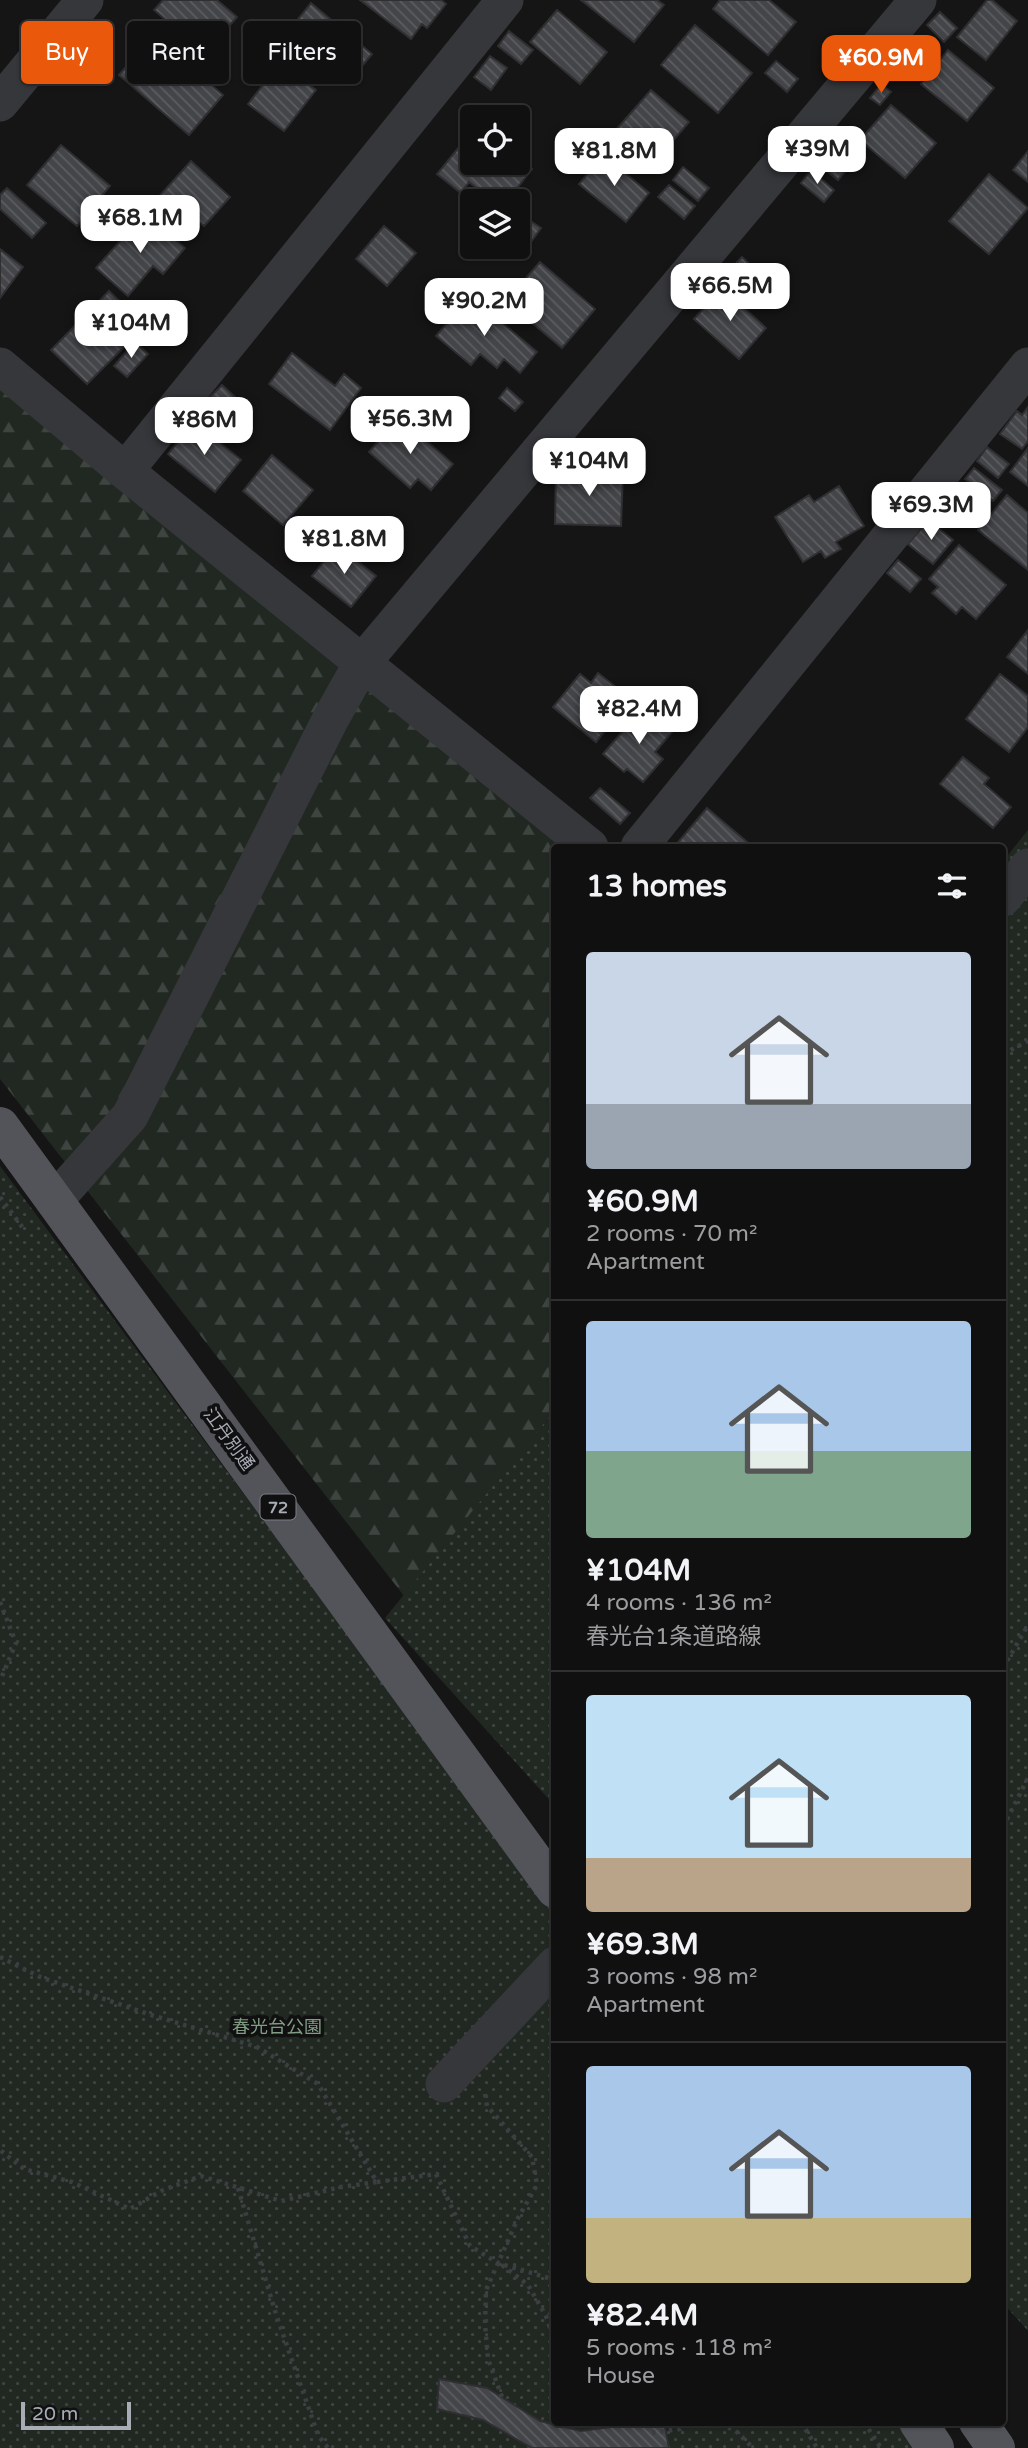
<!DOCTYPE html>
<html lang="en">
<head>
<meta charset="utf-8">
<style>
	:root { --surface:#101010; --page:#191919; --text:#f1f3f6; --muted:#9c9d9f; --line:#303030; --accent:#ea580c }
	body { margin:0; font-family:"Varela Round","Noto Sans JP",sans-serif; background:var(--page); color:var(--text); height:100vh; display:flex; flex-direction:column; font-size:26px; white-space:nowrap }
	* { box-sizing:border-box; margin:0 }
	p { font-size:23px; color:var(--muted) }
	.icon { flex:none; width:38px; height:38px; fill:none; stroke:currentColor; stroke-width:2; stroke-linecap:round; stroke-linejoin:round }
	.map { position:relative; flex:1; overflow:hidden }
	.side { position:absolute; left:551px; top:844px; width:455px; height:1582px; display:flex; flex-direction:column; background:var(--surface); border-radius:7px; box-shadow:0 2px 5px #0004,0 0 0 2px var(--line) }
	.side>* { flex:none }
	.guide { position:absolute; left:21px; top:21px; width:425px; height:63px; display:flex; gap:14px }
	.fabs { position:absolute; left:460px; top:105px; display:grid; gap:14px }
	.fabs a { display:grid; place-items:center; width:70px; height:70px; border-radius:7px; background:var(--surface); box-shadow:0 2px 5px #0004,0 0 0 2px var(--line); font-size:35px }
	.scale { position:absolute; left:21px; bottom:18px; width:110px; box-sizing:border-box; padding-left:7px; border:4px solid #a8acb5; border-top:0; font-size:19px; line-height:24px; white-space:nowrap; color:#a8acb5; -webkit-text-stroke:5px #101011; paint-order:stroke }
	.price { position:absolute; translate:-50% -60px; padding:0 16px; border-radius:14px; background:#fff; color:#222; font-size:23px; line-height:46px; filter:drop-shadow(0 2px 4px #0008) }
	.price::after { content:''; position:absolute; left:50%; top:42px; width:21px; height:16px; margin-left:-10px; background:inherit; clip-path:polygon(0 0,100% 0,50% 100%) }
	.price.active { background:var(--accent); color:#fff }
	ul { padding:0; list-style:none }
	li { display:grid; align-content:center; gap:14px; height:371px; padding:0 35px }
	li+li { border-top:2px solid var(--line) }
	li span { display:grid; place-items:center; height:217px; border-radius:7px; color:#555 }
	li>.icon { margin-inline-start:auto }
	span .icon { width:126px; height:126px; fill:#fffc; stroke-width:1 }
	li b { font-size:30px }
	h2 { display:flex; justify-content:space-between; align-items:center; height:84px; padding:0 35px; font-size:30px }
	.tag { padding:0 24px; border-radius:7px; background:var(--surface); box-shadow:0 2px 5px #0004,0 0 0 2px var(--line); font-size:24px; line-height:63px }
	.tag.active { background:var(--accent); color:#fff }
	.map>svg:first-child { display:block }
	.forest { fill:url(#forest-firs) }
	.park { fill:url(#park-dots) }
	.building { fill:url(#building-back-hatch); stroke:#2f2f32; stroke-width:2 }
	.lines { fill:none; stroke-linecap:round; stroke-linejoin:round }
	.path { stroke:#3c3e42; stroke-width:4.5; stroke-dasharray:3.5 5; stroke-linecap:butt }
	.minor { stroke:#36373b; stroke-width:37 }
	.major { stroke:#53545a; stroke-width:38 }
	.labels { text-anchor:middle; stroke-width:7; stroke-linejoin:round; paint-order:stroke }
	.shield { fill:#101011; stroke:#7a7d84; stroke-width:2 }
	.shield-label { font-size:16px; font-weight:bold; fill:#a8acb5 }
	.street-label { font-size:18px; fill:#a8acb5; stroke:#101011 }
	.park-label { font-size:18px; fill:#819e84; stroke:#101011 }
</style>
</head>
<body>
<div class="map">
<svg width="1028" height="2448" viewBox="0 0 1028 2448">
	<defs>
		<pattern id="forest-firs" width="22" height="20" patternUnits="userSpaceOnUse" patternTransform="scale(1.75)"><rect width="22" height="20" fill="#212822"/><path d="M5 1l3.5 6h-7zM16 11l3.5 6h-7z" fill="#3e4440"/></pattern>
		<pattern id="park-dots" width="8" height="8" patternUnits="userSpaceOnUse" patternTransform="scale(1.75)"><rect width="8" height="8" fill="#212822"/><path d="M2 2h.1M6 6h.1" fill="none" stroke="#3e4440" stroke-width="1.8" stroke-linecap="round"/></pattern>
		<pattern id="building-back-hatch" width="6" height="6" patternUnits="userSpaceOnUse" patternTransform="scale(1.75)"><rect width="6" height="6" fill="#444549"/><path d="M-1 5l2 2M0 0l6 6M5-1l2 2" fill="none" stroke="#5c5d61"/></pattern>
	</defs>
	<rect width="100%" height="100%" fill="#151516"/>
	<path class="forest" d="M0,370L572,847H555V1789L0,1079Z"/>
	<path class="park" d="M1028,830V2331L1003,2303V861Z
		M0,1166L555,1913V2422H897L915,2448H0Z
		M555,1410V1806L385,1618Z"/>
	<path class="building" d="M163,0H217L237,17L205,53L154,10Z
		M360,0H441L446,4L427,28L422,24L411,39Z
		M581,0H657L664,5L634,42Z
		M720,0H769L796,22L768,55L713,9Z
		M987,0H992L1017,21L986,60L957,37Z
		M311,3L372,54L351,79L290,29Z
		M557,10L607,52L580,84L530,42Z
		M940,12L957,28L944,42L927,25Z
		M695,25L752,73L718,113L661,65Z
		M509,31L533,50L521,64L498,46Z
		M154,35L223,95L189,135L119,75Z
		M921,39L929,46L910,69L902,63Z
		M948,50L994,88L967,121L921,84Z
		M490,56L507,68L491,90L474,77Z
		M776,61L798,79L787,92L765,73Z
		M280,63L316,90L284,131L248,104Z
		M881,84L891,92L880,105L870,98Z
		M651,90L689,122L653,164L615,131Z
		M891,105L936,143L905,178L860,140Z
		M472,131V163H518V157L532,169L507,201H493L469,182L461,193L437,174Z
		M835,136L859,155L838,180L814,161Z
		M61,145L110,186L77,226L27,185Z
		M1028,151V182L1013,170Z
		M603,155L649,193L626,222L579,184Z
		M191,161L230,197L204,226L191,215L182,225L155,201Z
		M683,167L709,188L698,201L673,180Z
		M811,170L834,190L824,202L801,183Z
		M989,174L1028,208L989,254L949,221Z
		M669,185L695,206L684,219L658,197Z
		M7,188L46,223L32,238L0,209V195Z
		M145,213L185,248L163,274L153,266L128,296L96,268Z
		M529,220L541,228L520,257L508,248L518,247V235Z
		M384,226L416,253L387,286L356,259Z
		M0,249L23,267L0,298Z
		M742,257L761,275L748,289L729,271Z
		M540,262L595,309L562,348L506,301Z
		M722,288L766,328L739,359L694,319Z
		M109,291L145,326L87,384L51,350Z
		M470,296L537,352L520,373L504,359L497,368L480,354L471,365L436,336Z
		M135,342L148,354L127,377L114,366Z
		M292,353L335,386L344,374L361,388L330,430L269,384Z
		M222,385L235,397L220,411L208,399Z
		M507,388L523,402L515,411L499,398Z
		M1028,407V441L1022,449L1000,434L1017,411L1022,415Z
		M399,417L453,464L431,490L418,479L410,488L369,452Z
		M194,422L241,460L215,492L168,454Z
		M987,447L1009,464L998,478L977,461Z
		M1028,448V486L1010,472Z
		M272,455L313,490L283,525L243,491Z
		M974,468L1002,490L993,501L965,479Z
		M556,469L623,472L621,526L555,524Z
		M839,486L864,526L836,542L841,549L825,558L821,551L803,562L775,517L809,495L814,502Z
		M1007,495L1028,513V570L978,530Z
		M928,520L953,540L933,564L908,544Z
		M337,545L376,576L351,607L312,576Z
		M959,545L1006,585L976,619L962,607L956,614L932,593L938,587L929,579Z
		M898,560L921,579L910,592L887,573Z
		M1028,630V674L1007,657Z
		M598,673L631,699L596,742L553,707L580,674L591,683Z
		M1000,674L1028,696V727L1009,752L966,719Z
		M643,708L672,732L655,752L663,759L643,782L627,769L624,772L603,754Z
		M963,757L989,778L984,784L1011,807L993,828L940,784Z
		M600,788L630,813L620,824L590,798Z
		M707,808L753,847H674Z
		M439,2379L487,2388L540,2421L581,2431L646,2422H664L669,2448H532L483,2420L437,2409Z"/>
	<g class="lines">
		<path class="path" d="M1003,1054L1028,1041
			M0,1197L23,1228
			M0,1602L16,1643L0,1681
			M1003,1668L1028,1625
			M1003,1827L1028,1778
			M0,1957L40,1977L148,2014L257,2047L318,2084L377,2182L341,2187L281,2201L201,2176L161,2191L130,2209L72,2182L24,2169L0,2150
			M485,2094L487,2106L532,2157L537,2185L518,2218L486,2290L485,2324L488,2359L502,2397
			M377,2182L436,2174L470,2246L498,2263L555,2280
			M238,2188L276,2314L318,2435L328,2448
			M502,2265L528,2285L546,2316L555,2343
			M712,2422L735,2430L753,2448
			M801,2422L817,2448
			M864,2422L881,2448
			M652,2433L680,2429L688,2422"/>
		<path class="minor" d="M0,103L85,0
			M0,366L125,471L590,847
			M125,471L505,0
			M639,847L1028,366
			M1003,898L1028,867
			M55,1200L130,1116L330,720L362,663L918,0
			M444,2084L555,1965"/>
		<path class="major" d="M0,1126L555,1889
			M918,2422L935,2448
			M978,2422L996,2448"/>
	</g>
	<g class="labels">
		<rect class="shield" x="260.5" y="1494.5" width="35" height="25" rx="5"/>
		<g class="shield-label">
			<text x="278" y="1513">72</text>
		</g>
		<g class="street-label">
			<text transform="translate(229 1439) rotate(54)" y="6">江丹別通</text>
		</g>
		<g class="park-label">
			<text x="277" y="2033">春光台公園</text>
		</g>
	</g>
</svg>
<div class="fabs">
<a><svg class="icon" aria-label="locate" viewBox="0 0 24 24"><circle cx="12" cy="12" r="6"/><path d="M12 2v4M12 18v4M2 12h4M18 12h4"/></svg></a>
<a><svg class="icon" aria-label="layers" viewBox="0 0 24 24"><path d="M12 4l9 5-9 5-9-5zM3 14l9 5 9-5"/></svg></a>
</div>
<div class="scale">20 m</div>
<b class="price active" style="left:881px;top:95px">¥60.9M</b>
<b class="price" style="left:817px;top:186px">¥39M</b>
<b class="price" style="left:614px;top:188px">¥81.8M</b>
<b class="price" style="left:140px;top:255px">¥68.1M</b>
<b class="price" style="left:730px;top:323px">¥66.5M</b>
<b class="price" style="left:484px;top:338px">¥90.2M</b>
<b class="price" style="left:131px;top:360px">¥104M</b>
<b class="price" style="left:410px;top:456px">¥56.3M</b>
<b class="price" style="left:204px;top:457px">¥86M</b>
<b class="price" style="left:589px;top:498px">¥104M</b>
<b class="price" style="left:931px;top:542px">¥69.3M</b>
<b class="price" style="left:344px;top:576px">¥81.8M</b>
<b class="price" style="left:639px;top:746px">¥82.4M</b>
<div class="guide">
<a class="tag active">Buy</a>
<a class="tag">Rent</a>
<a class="tag">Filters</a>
</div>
<section class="side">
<h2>13 homes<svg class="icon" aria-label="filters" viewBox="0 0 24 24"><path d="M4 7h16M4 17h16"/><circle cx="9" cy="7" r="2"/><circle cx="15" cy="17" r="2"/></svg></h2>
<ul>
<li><span style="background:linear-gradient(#c9d6e8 70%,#9aa5b1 0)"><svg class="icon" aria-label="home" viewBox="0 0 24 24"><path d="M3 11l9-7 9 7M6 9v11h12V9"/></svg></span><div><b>¥60.9M</b><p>2 rooms · 70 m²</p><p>Apartment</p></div></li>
<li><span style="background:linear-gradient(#a9c7e8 60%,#7fa58c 0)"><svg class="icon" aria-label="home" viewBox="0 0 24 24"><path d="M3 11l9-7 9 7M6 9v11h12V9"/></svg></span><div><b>¥104M</b><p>4 rooms · 136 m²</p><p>春光台1条道路線</p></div></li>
<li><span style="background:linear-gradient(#bfe0f5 75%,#b9a48a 0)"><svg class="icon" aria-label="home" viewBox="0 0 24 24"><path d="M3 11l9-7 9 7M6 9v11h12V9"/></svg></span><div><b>¥69.3M</b><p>3 rooms · 98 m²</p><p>Apartment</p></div></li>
<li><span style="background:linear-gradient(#a9c7e8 70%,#c2b280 0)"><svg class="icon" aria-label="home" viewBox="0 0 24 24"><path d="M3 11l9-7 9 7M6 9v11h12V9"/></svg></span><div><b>¥82.4M</b><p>5 rooms · 118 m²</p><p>House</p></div></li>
</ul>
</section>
</div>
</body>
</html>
